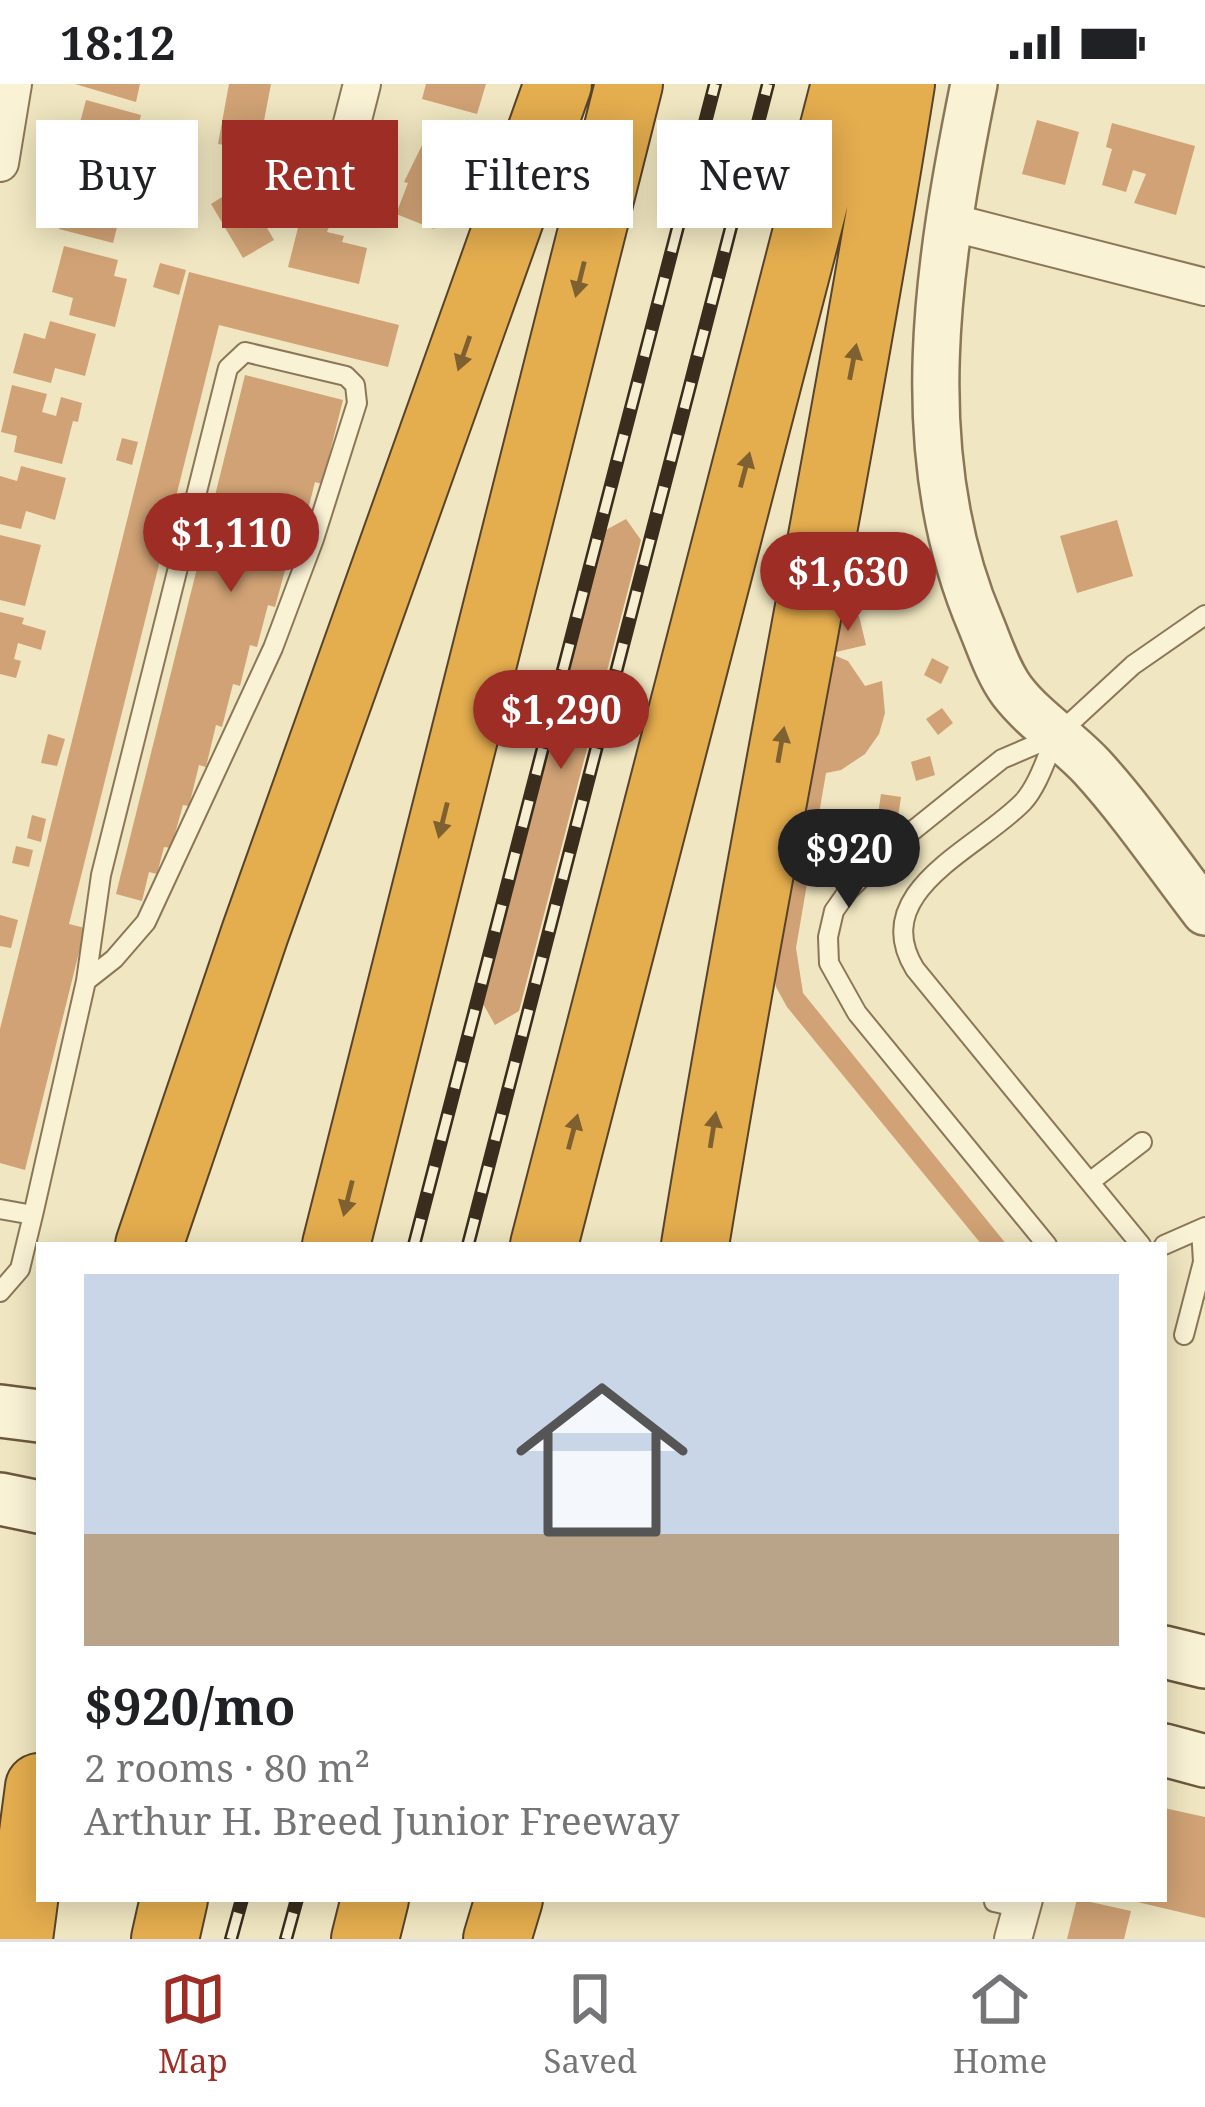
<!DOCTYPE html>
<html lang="en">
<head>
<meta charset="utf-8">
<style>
	:root { --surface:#fff; --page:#f2f2f2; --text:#202124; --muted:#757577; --line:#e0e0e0; --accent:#9d2d25 }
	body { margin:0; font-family:"Noto Serif",serif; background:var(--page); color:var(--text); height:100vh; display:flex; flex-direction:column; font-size:45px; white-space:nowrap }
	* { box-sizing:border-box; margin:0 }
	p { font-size:39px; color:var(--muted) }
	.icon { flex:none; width:66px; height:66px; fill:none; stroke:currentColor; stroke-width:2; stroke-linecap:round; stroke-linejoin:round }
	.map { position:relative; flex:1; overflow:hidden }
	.drawer { position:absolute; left:36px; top:1158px; width:1131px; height:660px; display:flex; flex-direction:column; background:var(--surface); border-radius:0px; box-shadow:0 6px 30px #0003 }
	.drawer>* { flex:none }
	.guide { position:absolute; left:36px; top:36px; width:1134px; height:108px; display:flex; gap:24px }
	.price { position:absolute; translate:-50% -102px; padding:0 27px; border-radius:42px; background:var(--accent); color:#fff; font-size:39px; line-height:78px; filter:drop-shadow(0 3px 6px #0008) }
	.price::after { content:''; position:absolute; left:50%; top:72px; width:36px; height:27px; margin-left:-18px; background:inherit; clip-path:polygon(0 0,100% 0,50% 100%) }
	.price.on { background:#222; color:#fff }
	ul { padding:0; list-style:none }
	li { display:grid; align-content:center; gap:24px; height:636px; padding:0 48px }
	li span { display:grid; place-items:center; height:372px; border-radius:0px; color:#555 }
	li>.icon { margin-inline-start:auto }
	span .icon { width:216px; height:216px; fill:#fffc; stroke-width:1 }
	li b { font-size:51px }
	.tag { padding:0 42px; border-radius:0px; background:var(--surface); box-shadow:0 6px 30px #0003; font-size:42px; line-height:108px }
	.tag.on { background:var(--accent); color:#fff }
	.status { display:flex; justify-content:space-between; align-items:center; height:84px; padding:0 60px; background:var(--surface); direction:ltr }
	.status svg { height:33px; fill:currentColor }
	.dock { display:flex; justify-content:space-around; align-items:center; height:168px; border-top:3px solid var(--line); background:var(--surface); font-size:33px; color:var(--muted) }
	.dock a { display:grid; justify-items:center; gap:6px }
	.dock .on { color:var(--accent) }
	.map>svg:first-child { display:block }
	.building { fill:#d0a275 }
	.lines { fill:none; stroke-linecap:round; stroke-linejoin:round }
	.service-casing { stroke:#8b7758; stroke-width:22 }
	.minor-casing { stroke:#8b7758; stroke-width:40 }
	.tertiary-casing { stroke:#8b7758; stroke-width:50 }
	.secondary-casing { stroke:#6d583b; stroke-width:56 }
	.motorway-casing { stroke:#58442c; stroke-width:70 }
	.service { stroke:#faf2d5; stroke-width:18 }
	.minor { stroke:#faf2d5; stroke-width:36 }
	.tertiary { stroke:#faf2d5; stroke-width:45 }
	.secondary { stroke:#faf2d5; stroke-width:51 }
	.motorway { stroke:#e4ad4e; stroke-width:66 }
	.rail-casing { stroke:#3a2d1d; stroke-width:14 }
	.rail { stroke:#f7efd1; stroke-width:9; stroke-dasharray:27; stroke-linecap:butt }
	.oneway { fill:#7e6031 }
</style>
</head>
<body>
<div class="status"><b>18:12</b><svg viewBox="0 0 49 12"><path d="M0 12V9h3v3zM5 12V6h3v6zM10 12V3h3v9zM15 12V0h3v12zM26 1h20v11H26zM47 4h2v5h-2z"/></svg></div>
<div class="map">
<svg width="1205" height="1855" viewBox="0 0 1205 1855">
	<rect width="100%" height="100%" fill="#f0e6c1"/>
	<path class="building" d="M75,0H140L136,18Z
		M229,0H271L263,42L257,41L253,66L218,60Z
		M426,0H486L477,30L422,15Z
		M86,16L141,31L136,51L156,56L149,84L129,79L125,91L70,76Z
		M1037,36L1079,48L1065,101L1022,90Z
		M1112,39L1195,62L1176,131L1134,119L1146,90L1133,86L1126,108L1102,101L1112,65L1106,63Z
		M425,55L464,70L434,145L396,130L408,99L404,98Z
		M73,88L127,102L126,107L133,109L131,118L124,116L113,159L59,145Z
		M262,88L282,122L262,135L274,156L243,174L211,120Z
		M300,136L329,143L327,148L344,152L342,158L367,164L359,200L288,183Z
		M64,162L118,176L114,192L127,195L115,243L69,231L73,214L52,208Z
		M160,179L186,186L179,211L153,203Z
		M189,188L399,241L388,283L219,241L69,840L85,844L25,1086L0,1079V945Z
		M50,237L96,250L85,292L55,284L51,299L13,289L24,249L45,255Z
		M245,291L343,316L322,400L315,398L294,481L287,479L275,523L268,521L257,563L250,561L240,602L233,600L222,643L216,641L206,683L199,681L189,722L183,721L171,764L164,763L157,790L149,788L142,817L116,810Z
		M12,301L47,310L42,328L56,332L61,313L82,319L78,338L73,337L62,380L14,368L17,352L1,348Z
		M122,354L138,358L132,381L116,376Z
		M21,382L66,394L55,436L26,427L21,445L0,440V392L17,397Z
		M626,435L641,456L519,927L495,941L482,918L604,447Z
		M1117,436L1133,492L1077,509L1060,452Z
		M0,451L41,461L25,522L0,516Z
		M903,455L917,503L869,517L855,468Z
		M0,528L24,534L22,540L46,547L41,566L18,559L14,575L21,577L16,594L0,590Z
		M859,532L866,561L836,568L829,540Z
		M824,567L848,577L865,602L882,597L885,629L879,650L865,670L841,686L826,689L796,864L803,909L1007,1161H982L787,923L776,903L773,887Z
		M932,574L949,583L941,600L924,591Z
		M942,624L953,639L938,651L926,635Z
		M48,650L65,655L57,682L41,679Z
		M930,672L935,691L916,697L911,678Z
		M881,710L901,713L898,733L878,730Z
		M32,731L46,735L41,758L27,754Z
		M16,762L33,766L29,783L12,779Z
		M0,831L18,836L11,864L0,862Z
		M1164,1724L1205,1733V1834L1133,1817L1164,1815Z
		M1077,1815L1131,1827L1124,1855H1067Z"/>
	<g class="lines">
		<defs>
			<path id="service" d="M1056,652C1047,672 1038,702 1023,718C978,765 867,807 915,885L1141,1161
				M1091,1097L1142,1058
				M0,1125L33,1131L20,1185L0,1208
				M33,1131L86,897L101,791L228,284L245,268L346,292L355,301L357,319L314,455L273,564L146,838L114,875L86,897
				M1047,1161L857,929L829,879L828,853L834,827L848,807L890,765L1002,675L1056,652L1133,581L1205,531
				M1164,1161L1205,1143
				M1184,1251L1203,1178L1201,1145
				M994,1818L1021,1824"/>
			<path id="minor" d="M349,51L362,0
				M0,79L13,0
				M950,138L1205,203
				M1013,1855L1024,1815"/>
			<path id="tertiary" d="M974,0C938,178 907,369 981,541C990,563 998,588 1012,607C1035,637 1067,656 1092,683C1133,728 1168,780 1205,828"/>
			<path id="secondary" d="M0,1327L39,1332
				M0,1415L39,1423
				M1164,1568L1205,1578
				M1164,1666L1205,1677"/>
			<path id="motorway" d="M149,1161L255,849L558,0
				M336,1161L629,0
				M544,1161L845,0
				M695,1161C758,773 839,388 901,0
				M19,1855L39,1703
				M165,1855L174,1815
				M365,1855L375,1815
				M497,1855L509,1815"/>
		</defs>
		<use href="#service" class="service-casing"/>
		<use href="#minor" class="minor-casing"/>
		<use href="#tertiary" class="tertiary-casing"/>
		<use href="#secondary" class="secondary-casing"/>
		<use href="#motorway" class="motorway-casing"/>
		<use href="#service" class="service"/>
		<use href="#minor" class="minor"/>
		<use href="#tertiary" class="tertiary"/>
		<use href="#secondary" class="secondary"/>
		<use href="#motorway" class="motorway"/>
		<defs>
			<path id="rail" d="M414,1161L715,0
				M468,1161L768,0
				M231,1855L242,1815
				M286,1855L297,1815"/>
		</defs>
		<use href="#rail" class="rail-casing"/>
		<use href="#rail" class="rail"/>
	</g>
	<defs><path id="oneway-solid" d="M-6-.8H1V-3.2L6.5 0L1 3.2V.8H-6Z" transform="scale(3)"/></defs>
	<g class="oneway">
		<use href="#oneway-solid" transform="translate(580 195) rotate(104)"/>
		<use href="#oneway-solid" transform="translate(464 269) rotate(109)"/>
		<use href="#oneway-solid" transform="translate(853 278) rotate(-79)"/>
		<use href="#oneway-solid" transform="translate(745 386) rotate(-75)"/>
		<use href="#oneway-solid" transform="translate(781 661) rotate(-80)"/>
		<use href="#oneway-solid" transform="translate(443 736) rotate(104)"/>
		<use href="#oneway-solid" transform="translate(713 1046) rotate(-81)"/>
		<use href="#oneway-solid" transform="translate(573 1048) rotate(-75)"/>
		<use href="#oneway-solid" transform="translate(348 1114) rotate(104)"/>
	</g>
</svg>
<b class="price" style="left:231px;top:511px">$1,110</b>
<b class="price" style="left:848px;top:550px">$1,630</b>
<b class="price" style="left:561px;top:688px">$1,290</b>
<b class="price on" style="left:849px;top:827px">$920</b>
<div class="guide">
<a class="tag">Buy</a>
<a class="tag on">Rent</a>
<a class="tag">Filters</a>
<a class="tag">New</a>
</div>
<section class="drawer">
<ul>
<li><span style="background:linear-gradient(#c9d6e8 70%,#b9a48a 0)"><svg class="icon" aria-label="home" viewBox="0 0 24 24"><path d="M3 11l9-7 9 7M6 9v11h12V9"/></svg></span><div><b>$920/mo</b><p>2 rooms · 80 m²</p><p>Arthur H. Breed Junior Freeway</p></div></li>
</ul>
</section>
</div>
<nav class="dock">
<a class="on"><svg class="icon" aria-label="map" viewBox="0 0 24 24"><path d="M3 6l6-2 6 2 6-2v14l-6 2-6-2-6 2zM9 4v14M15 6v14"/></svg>Map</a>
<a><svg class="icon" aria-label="saved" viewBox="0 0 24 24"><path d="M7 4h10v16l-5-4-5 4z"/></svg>Saved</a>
<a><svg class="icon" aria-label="home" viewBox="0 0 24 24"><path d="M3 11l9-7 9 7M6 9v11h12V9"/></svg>Home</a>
</nav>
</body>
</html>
